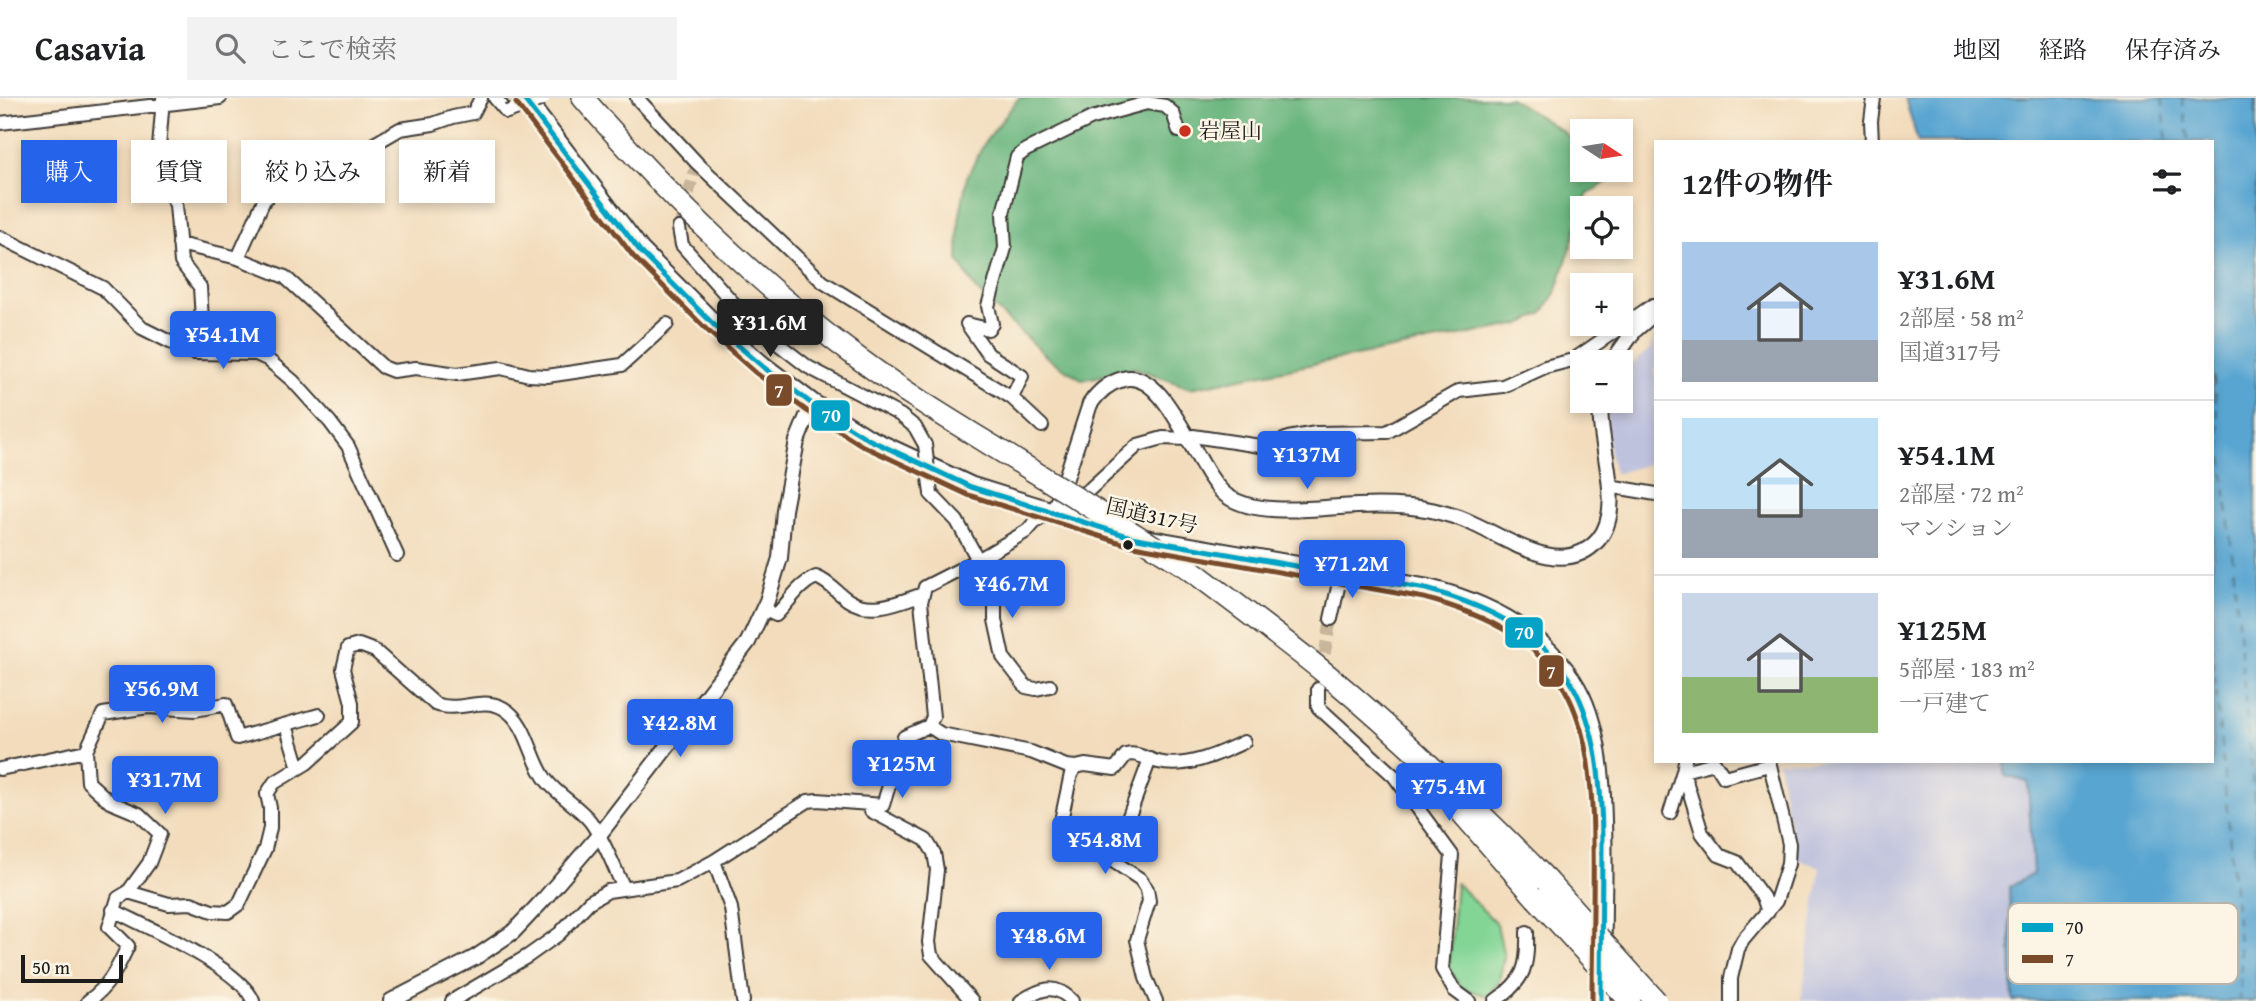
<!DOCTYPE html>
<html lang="ja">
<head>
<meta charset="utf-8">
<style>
	:root { --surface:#fff; --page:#f2f2f2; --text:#202124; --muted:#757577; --line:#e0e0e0; --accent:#2563eb }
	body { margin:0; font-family:"Gentium Book Plus","Noto Serif JP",serif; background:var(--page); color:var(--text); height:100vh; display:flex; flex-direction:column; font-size:26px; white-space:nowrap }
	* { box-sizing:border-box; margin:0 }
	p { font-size:23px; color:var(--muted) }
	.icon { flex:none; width:38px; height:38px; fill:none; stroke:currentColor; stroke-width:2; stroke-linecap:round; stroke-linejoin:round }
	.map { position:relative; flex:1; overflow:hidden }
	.sheet { position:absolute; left:1654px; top:42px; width:560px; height:623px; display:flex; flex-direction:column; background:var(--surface); border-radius:0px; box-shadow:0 4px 10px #0003 }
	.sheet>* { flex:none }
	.guide { position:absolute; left:21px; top:42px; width:665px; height:63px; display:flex; gap:14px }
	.needle { width:46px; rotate:102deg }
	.controls { position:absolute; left:1570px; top:21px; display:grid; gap:14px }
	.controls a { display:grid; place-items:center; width:63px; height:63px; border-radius:0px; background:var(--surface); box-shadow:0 4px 10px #0003; font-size:35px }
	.scale { position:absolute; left:21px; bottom:18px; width:102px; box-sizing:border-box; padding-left:7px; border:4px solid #1c1c1c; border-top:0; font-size:19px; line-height:24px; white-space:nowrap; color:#1c1c1c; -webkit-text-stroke:5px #fcf5e5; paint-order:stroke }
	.price { position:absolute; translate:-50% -60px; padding:0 16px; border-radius:7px; background:var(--accent); color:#fff; font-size:23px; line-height:46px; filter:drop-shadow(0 2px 4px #0008) }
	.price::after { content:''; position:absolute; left:50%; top:42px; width:21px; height:16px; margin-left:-10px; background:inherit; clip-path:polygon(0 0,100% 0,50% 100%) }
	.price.current { background:#222; color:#fff }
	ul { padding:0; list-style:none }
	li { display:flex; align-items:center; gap:21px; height:175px; padding:0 28px }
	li+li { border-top:2px solid var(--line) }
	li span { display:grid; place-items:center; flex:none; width:196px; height:140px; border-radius:0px; color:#555 }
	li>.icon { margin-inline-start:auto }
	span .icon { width:84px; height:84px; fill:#fffc; stroke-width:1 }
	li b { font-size:30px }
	h2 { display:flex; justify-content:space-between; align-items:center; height:84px; padding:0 28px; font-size:30px }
	.tag { padding:0 24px; border-radius:0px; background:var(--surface); box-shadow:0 4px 10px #0003; font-size:24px; line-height:63px }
	.tag.current { background:var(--accent); color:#fff }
	header { display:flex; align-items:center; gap:42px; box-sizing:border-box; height:98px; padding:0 35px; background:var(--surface); border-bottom:2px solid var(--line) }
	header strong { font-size:33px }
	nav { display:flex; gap:38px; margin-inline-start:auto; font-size:24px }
	.search { width:490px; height:63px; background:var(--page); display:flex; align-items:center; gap:18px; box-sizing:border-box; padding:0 24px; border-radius:0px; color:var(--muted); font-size:26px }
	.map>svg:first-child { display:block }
	.industrial { fill:#bfc2dd }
	.green { fill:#83d596; stroke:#507859; stroke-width:2 }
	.forest { fill:#6ab67f; stroke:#43694e; stroke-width:2 }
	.water { fill:#58a5d1; stroke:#3a6076; stroke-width:2 }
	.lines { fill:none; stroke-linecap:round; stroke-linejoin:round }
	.ferry { stroke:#375a6d; stroke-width:2; stroke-dasharray:9 7; stroke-linecap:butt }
	.minor-tunnel { stroke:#c7b69c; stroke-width:12; stroke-dasharray:12 6; stroke-linecap:butt }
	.minor-casing { stroke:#3c3934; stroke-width:16 }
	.tertiary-casing { stroke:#3c3934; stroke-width:18 }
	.trunk-casing { stroke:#3c3934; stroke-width:23 }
	.motorway-casing { stroke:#3c3934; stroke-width:24 }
	.minor { stroke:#fff; stroke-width:12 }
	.tertiary { stroke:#fff; stroke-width:14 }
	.trunk { stroke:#fff; stroke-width:19 }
	.motorway { stroke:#fff; stroke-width:21 }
	.minor-bridge-casing { stroke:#3c3934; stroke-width:16; stroke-linecap:butt }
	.motorway-bridge-casing { stroke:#3c3934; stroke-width:24; stroke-linecap:butt }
	.minor-bridge { stroke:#fff; stroke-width:12 }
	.motorway-bridge { stroke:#fff; stroke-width:21 }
	.bus-1-casing { stroke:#fcf5e5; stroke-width:10 }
	.bus-2-casing { stroke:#fcf5e5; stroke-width:10 }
	.bus-1 { stroke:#01a2c5; stroke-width:5 }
	.bus-2 { stroke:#7a4b2a; stroke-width:5 }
	.poi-dot { fill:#c8321e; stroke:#fcf5e5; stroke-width:2.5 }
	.bus-dot { fill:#1c1c1c; stroke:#fcf5e5; stroke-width:2.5 }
	.labels { text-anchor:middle; stroke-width:5; stroke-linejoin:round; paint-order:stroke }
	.poi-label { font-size:21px; fill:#1c1c1c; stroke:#fcf5e5; text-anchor:start }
	.street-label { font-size:21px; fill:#1c1c1c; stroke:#fcf5e5 }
	.key { fill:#fcf5e5; stroke:#b9b4a9; stroke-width:2 }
	.key-label { font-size:19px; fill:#1c1c1c }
	.line-badge { stroke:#fcf5e5; stroke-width:2.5 }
	.badge-label { font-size:19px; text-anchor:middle; font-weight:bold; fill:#fff }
</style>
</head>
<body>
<header>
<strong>Casavia</strong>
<div class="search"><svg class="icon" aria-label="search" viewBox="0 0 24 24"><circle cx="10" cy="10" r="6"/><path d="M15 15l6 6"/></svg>ここで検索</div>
<nav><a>地図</a><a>経路</a><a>保存済み</a></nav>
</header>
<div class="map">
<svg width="2256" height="903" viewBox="0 0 2256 903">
	<rect width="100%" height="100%" fill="#fcf5e5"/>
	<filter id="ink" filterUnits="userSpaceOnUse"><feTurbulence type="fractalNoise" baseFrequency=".0143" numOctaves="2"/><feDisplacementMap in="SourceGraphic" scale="14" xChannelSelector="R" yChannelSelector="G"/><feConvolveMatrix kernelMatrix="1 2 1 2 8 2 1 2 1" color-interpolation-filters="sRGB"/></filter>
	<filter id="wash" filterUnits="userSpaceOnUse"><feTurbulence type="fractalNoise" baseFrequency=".00686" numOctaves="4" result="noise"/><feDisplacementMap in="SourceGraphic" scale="28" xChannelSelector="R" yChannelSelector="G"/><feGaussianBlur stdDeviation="1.57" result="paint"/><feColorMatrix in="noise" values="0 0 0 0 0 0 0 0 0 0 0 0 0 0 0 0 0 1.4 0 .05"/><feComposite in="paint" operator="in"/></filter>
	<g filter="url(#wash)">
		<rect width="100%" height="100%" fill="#f2dcbc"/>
		<path class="industrial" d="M1655,238V364L1615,376L1608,345L1607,314L1609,303H1620L1621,276L1650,251Z
			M1778,663H2005L2006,678L2028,684L2033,776L2013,903H1801L1820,770L1795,759Z"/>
		<path class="green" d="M1456,785L1497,826L1504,859L1499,883L1488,898L1461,890L1449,870Z"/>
		<path class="forest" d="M1019,0H1510L1562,33L1582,49V72H1598L1605,85L1587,97L1556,195L1542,216L1521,226L1190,290L1135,270L1083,282L1049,261L976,192L958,162L959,122L967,79L985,44Z"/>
		<path class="water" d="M1905,0H2256V903H2013L2009,789L2033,776L2028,684L2005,678V663H2212V44H1918Z"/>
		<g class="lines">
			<path class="ferry" d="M2162,0L2167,44
				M2182,0L2189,44
				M2212,263L2232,455L2256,722
				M2212,546L2241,868L2239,903"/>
		</g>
	</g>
	<g filter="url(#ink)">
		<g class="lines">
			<path class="minor-tunnel" d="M679,130L697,65
				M1318,591L1331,521"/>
			<defs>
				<path id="minor" d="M163,0L159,50L162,78L176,107L181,164L200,189L204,255
					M495,0L507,14
					M637,0L697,65L823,184L1012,300L1042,328
					M0,25L220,0
					M1872,44L1871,23L1874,0
					M679,130L682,147L750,224L808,269L900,317L915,329L925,347
					M0,139L103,190L142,230L172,245L194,255L256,256L267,261L293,283L330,324L348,348L397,457
					M179,146L238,160L285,179L383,269L393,273L416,270L457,276L501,270L529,277L547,278L622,267L667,226
					M238,160L264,102L272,95L350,63L369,49L400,31L433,26L453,19L473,15L481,0
					M1012,300L1022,278L988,256L967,226L988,231L992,226L988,208L1005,150L1003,115L1017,59L1026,52L1092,20L1147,5L1165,8L1173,15L1179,33
					M1609,388L1656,396
					M931,396L957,423L978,462L995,499V522L1003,559L1026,589L1036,591L1050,588
					M763,511L776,517C790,503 798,487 816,479C829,484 836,494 848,502C871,517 899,504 923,496
					M1331,521L1341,476
					M1318,591V609L1394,678L1452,757L1442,871L1454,892L1469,903
					M286,627L299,670
					M929,628L941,636L1031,654L1066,668L1076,669L1085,667L1115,671L1126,657C1138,654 1145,661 1158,664C1187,671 1218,656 1244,644
					M86,653L88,684L110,704L139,716L160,736L149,765L128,794
					M1685,663L1683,673L1702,735L1719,757L1737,764L1763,799L1768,814
					M1076,669L1071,676L1062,718L1069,731L1078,738L1091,740L1107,759L1140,781L1147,791L1149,803L1137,842L1146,880L1156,903
					M0,671L86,653L103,616L148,609L195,612L226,606L237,640L319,617
					M871,706V713L926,742L934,755L937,772L929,844L931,857L972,903
					M1670,715L1683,673L1715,665L1724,679L1769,667
					M1107,759L1129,718L1150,661
					M714,763L731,810L743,903
					M113,812C146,829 241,870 253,903
					M88,903C109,889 118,869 128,848L109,829L118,800L128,794L169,806L191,805L212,813L228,814L239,806L265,751L270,730V710L267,696L274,685L307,665L352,624V605L343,571L348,550L359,547L375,553L435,606C460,615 481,598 503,610C529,625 530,662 547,683C559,698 578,708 590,723C605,743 613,768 624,790
					M452,903L528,858L559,836L589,804L608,793L677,783L714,763L808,703L817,702L883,707L904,639L929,628L933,619L921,504L925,489L978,462L1027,433L1035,424L1090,391L1138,347L1163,340L1186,341L1193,338L1267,349L1288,340L1316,335L1387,334L1459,293L1503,288L1545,269L1573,262L1653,207H1656
					M1021,903C1040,891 1055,884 1072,903
					M1495,903C1525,882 1528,869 1527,834
					M1731,903V880L1738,851L1743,842L1776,803L1788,766L1789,746L1769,663"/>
				<path id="tertiary" d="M1612,264L1634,233L1656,214
					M1052,415L1060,398L1090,306C1098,294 1108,285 1123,281C1168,269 1195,375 1227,398C1258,420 1321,409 1357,408C1382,407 1407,407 1431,412C1443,415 1456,418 1467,423C1504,438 1562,483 1598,442C1627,409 1596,344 1601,303
					M391,903L476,859L513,834L545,800L599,737L748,544L767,503L780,460L784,412L797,343L812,306"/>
				<path id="trunk" d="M523,0L640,153L713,226L762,268L812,306L868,341L971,389L1131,439L1426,491C1487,506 1544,534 1576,591C1604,640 1602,725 1602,780C1601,821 1601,862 1601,903"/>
				<path id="motorway" d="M583,0C666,96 755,184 858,260C913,301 974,336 1033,373
					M1187,469C1237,507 1288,544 1336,584C1410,646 1479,713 1547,782
					M1462,715L1536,800"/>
			</defs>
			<use href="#minor" class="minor-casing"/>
			<use href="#tertiary" class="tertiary-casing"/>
			<use href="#trunk" class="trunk-casing"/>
			<use href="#motorway" class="motorway-casing"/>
			<use href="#minor" class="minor"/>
			<use href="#tertiary" class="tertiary"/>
			<use href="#trunk" class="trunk"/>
			<use href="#motorway" class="motorway"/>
			<defs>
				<path id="minor-bridge" d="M507,14L543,1
					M925,347L931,396"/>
				<path id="motorway-bridge" d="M1033,373L1187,469
					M1547,782L1656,903
					M1536,800L1630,903"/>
			</defs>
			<use href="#minor-bridge" class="minor-bridge-casing"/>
			<use href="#motorway-bridge" class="motorway-bridge-casing"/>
			<use href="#minor-bridge" class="minor-bridge"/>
			<use href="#motorway-bridge" class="motorway-bridge"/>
			<defs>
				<path id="bus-1" d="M523,0L640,153L713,226L762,268L812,306L868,341L971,389L1131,439L1426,491C1570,531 1601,601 1602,743C1602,796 1601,850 1601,903"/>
				<path id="bus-2" d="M516,5L633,158L707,232L756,275L807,313L863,348L968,397L1128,447L1424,500C1564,538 1592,606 1593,743C1594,797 1592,850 1592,903"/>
			</defs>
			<use href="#bus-1" class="bus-1-casing"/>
			<use href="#bus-2" class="bus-2-casing"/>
			<use href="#bus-1" class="bus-1"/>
			<use href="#bus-2" class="bus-2"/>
		</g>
	</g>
	<circle class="poi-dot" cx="1185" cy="33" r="7"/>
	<circle class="bus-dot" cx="1128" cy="447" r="6"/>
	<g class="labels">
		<g class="poi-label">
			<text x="1199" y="40">岩屋山</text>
		</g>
		<g class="street-label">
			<text transform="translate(1152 418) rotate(13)" y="7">国道317号</text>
		</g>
	</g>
	<rect x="2008" y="805" width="230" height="81" rx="10" class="key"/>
	<rect x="2022" y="825" width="31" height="9" fill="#01a2c5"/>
	<rect x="2022" y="857" width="31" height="8" fill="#7a4b2a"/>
	<g class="key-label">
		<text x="2065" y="836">70</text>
		<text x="2065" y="868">7</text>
	</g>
	<g class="line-badge">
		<rect x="765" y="275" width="28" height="34" rx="7" fill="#7a4b2a"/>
		<rect x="810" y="301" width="41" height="33" rx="7" fill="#01a2c5"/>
		<rect x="1504" y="518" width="40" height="33" rx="7" fill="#01a2c5"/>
		<rect x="1538" y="556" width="27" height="34" rx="7" fill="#7a4b2a"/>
	</g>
	<g class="badge-label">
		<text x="779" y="299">7</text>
		<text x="831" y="324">70</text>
		<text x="1524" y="541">70</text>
		<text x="1551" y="580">7</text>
	</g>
</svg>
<div class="controls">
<a><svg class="needle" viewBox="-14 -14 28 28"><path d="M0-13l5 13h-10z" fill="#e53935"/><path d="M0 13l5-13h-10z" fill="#757577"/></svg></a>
<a><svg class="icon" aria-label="locate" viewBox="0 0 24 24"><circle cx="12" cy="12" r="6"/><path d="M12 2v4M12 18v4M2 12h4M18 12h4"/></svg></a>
<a>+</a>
<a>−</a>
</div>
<div class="scale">50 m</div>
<b class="price current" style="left:770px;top:261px">¥31.6M</b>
<b class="price" style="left:223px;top:273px">¥54.1M</b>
<b class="price" style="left:1307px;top:393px">¥137M</b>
<b class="price" style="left:1352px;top:502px">¥71.2M</b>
<b class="price" style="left:1012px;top:522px">¥46.7M</b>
<b class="price" style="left:162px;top:627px">¥56.9M</b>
<b class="price" style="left:680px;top:661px">¥42.8M</b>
<b class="price" style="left:902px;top:702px">¥125M</b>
<b class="price" style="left:165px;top:718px">¥31.7M</b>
<b class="price" style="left:1449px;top:725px">¥75.4M</b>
<b class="price" style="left:1105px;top:778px">¥54.8M</b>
<b class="price" style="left:1049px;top:874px">¥48.6M</b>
<div class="guide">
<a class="tag current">購入</a>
<a class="tag">賃貸</a>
<a class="tag">絞り込み</a>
<a class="tag">新着</a>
</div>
<section class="sheet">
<h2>12件の物件<svg class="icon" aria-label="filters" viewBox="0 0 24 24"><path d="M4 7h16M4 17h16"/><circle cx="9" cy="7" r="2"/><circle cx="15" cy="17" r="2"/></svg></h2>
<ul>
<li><span style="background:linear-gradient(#a9c7e8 70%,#9aa5b1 0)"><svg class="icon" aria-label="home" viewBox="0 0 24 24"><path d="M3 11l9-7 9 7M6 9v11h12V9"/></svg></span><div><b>¥31.6M</b><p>2部屋 · 58 m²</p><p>国道317号</p></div></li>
<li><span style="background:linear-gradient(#bfe0f5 65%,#9aa5b1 0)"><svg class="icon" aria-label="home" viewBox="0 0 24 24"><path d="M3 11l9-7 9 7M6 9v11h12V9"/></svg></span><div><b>¥54.1M</b><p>2部屋 · 72 m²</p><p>マンション</p></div></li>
<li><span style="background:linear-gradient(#c9d6e8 60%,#8fb573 0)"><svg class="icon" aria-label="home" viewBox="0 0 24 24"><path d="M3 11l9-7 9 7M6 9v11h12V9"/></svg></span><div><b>¥125M</b><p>5部屋 · 183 m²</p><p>一戸建て</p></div></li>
</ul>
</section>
</div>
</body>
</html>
